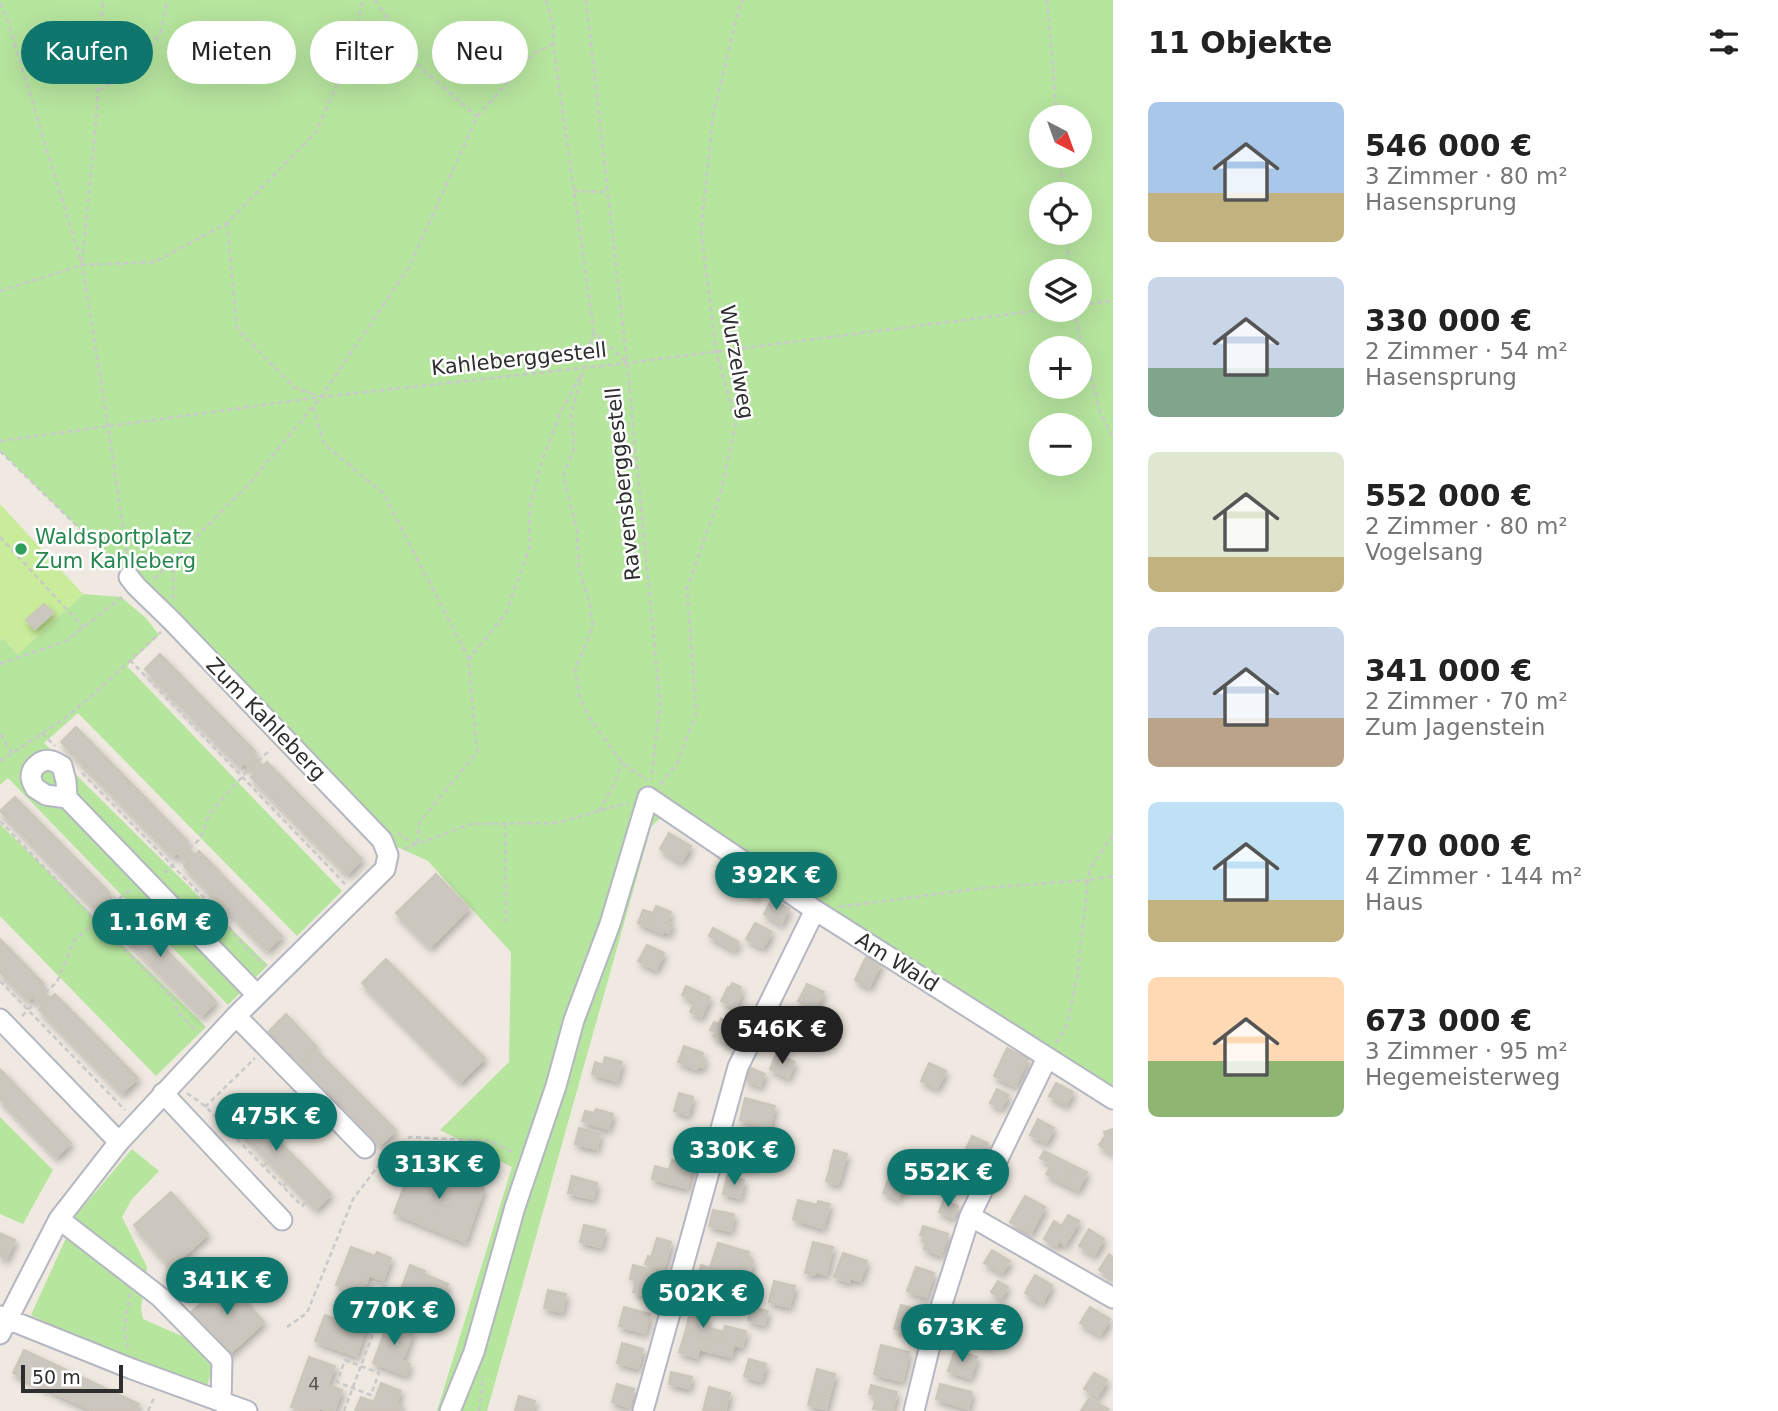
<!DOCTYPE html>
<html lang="de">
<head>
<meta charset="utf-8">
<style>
	:root { --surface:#fff; --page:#f2f2f2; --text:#222; --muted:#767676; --accent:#0f766e }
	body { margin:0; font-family:"DejaVu Sans",sans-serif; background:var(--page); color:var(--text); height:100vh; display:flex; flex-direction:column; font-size:26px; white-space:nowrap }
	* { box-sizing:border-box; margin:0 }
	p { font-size:23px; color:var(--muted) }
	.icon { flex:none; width:38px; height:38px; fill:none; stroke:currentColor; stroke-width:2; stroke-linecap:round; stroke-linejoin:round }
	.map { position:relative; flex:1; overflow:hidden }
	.panel { display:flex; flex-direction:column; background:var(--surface); width:665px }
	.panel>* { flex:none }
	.guide { position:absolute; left:21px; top:21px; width:665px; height:63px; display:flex; gap:14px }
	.needle { width:46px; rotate:139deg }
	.fabs { position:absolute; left:1029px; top:105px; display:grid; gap:14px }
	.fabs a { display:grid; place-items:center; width:63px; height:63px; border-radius:50%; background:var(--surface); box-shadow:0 7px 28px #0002; font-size:35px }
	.scale { position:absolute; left:21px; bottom:18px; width:102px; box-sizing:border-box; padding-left:7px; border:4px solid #2e2e2e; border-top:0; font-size:19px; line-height:24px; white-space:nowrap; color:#2e2e2e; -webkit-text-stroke:5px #fff; paint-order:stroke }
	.price { position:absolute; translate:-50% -60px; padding:0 16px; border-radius:24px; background:var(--accent); color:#fff; font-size:23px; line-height:46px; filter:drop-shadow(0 2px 4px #0008) }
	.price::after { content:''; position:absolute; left:50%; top:42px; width:21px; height:16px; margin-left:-10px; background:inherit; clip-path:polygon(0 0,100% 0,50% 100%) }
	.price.active { background:#222; color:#fff }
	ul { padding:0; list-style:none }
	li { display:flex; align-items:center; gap:21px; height:175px; padding:0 35px }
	li span { display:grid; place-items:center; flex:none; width:196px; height:140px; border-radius:10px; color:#555 }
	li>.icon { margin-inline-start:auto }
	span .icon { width:84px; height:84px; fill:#fffc; stroke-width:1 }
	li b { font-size:30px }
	h2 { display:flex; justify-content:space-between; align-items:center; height:84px; padding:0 35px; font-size:30px }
	.tag { padding:0 24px; border-radius:32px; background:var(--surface); box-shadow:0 7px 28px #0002; font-size:24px; line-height:63px }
	.tag.active { background:var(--accent); color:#fff }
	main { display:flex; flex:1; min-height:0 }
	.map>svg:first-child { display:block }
	.green { fill:#b6e59e; fill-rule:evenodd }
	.pitch { fill:#c9ec9a }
	.building { fill:#cbc7bf; stroke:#cbc5ba; stroke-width:2; filter:url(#shadow) }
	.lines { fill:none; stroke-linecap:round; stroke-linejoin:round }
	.minor-casing { stroke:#b4b7c1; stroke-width:23 }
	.path { stroke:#c9c9c9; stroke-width:2.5; stroke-dasharray:5 3.5; stroke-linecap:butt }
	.minor { stroke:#fff; stroke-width:19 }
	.leisure-dot { fill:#2e9e5b; stroke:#fff; stroke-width:2.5 }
	.labels { text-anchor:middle; stroke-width:5; stroke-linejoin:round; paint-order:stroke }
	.number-label { font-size:18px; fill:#555452 }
	.street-label { font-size:21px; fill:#2e2e2e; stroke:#fff }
	.leisure-label { font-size:21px; fill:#27864d; stroke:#fff; text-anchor:start }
</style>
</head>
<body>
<main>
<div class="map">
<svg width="1113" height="1411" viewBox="0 0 1113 1411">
	<defs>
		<filter id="shadow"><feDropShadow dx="2.5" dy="4.5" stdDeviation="3.5" flood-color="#0004"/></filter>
	</defs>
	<rect width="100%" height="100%" fill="#efe9e1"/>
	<path class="green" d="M0,0H1113V1089L669,809L651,827L487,1411H437L512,1167L440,1130L509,1062L511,952L428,861L382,840L129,577L0,451ZM1041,117H1080V156H1041ZM1041,194H1080V233H1041ZM1041,271H1080V310H1041ZM1041,348H1080V387H1041ZM1041,425H1080V464H1041Z
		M83,594L121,597L146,618L159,635L127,666L342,891L297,936L78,713L44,743L268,965L228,1005L8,778L0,785V641L3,638L18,654Z
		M0,824L206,1027L156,1076L0,916Z
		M0,1117L53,1170L23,1224L0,1214Z
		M132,1149L159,1171L132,1199L122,1217L147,1267L141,1309L143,1319L193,1341L214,1362L207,1387L109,1353L31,1315L77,1214Z"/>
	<path class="pitch" d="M0,504L83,594L18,654L3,638L0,641Z"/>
	<path class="building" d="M44,604L53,613L35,629L26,620Z
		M160,654L255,751L252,755L257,760L249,768L244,762L240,766L145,669Z
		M76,727L188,841L185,845L190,850L182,858L177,852L173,856L61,742Z
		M257,760L263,766L267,762L362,859L347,874L251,777L255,773L249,768Z
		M15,797L110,893L106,897L112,902L104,910L98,904L94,908L0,811Z
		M669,833L691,846L681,862L660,849Z
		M190,850L195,855L199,851L282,936L267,950L184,866L187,863L182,858Z
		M740,872L764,886L757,898L733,884Z
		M436,874L469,908L430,947L396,913Z
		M772,899L789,909L781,924L764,914Z
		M112,902L117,908L121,904L216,1001L201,1016L107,919L110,916L104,910Z
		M656,906L671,912L667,922L672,924L669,933L664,931L663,933L648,927Z
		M643,910L653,913L648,927L638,923Z
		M755,923L772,932L763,948L746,939Z
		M713,928L739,942L734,950L709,936Z
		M0,939L44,984L40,988L45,993L37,1001L32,996L28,1000L0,972Z
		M647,945L664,953L656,970L638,961Z
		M866,957L881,964L869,987L855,980Z
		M386,959L485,1058L460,1082L362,983Z
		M732,983L741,987L739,992L742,993L735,1008L721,1001L728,987L730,988Z
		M807,984L824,992L815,1009L798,1001Z
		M686,986L710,997L701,1017L690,1012L695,1001L682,995Z
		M45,993L50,998L55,994L138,1078L122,1093L39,1009L42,1006L37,1001Z
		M286,1014L317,1047L300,1063L268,1032Z
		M797,1018L814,1026L809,1039L789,1031Z
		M721,1019L737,1027L729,1044L713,1036L715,1032L710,1030L714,1022L719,1024Z
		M684,1046L703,1053L701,1059L705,1060L703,1067L698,1066L697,1069L678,1062Z
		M1007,1048L1028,1059L1015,1086L994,1076Z
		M315,1049L396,1130L380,1145L300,1063Z
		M776,1054L795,1062L788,1078L770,1069Z
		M605,1057L622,1062L617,1081L592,1074L595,1062L603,1065Z
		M929,1063L946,1071L937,1088L921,1081Z
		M751,1068L765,1074L760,1086L745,1080Z
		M0,1069L71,1143L56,1157L0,1099Z
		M1056,1083L1073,1092L1066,1105L1049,1096Z
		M997,1089L1009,1095L1001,1108L990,1103Z
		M679,1093L693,1097L688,1115L674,1111Z
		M236,1097L331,1194L316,1209L221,1112Z
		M745,1098L775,1106L770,1128L740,1120Z
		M596,1109L613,1114L608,1129L582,1121L585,1111L594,1113Z
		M1038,1119L1054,1128L1046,1143L1030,1135Z
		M579,1128L600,1133L597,1149L575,1144Z
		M1113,1129V1154L1099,1145L1105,1136L1104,1132Z
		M740,1131L756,1136L753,1145L737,1141Z
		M972,1136L988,1143L979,1162L963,1155Z
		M737,1141L756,1146L754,1153L760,1154L759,1159L754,1158L752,1168L732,1163Z
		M834,1150L847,1154L842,1170L830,1166Z
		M1044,1151L1074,1166L1065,1184L1046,1174L1052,1164L1040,1158Z
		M963,1155L979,1162L966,1189L950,1181Z
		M414,1160L484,1188L465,1242L394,1213Z
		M672,1160L693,1166L687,1188L652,1179L655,1166L669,1170Z
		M1074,1166L1087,1172L1078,1190L1065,1184Z
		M830,1168L842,1171L838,1184L826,1181Z
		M891,1172L909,1179L905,1191L901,1190L898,1199L883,1193Z
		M572,1176L597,1183L593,1199L568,1193Z
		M727,1176L744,1180L740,1198L723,1194Z
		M171,1192L208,1234L171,1267L134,1225Z
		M1025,1196L1045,1207L1031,1233L1010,1222Z
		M798,1200L817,1205L818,1201L830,1204L823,1228L793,1219Z
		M944,1200L958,1206L953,1218L939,1212Z
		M713,1210L734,1214L731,1231L709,1226Z
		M1068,1215L1079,1221L1065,1245L1059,1241L1056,1246L1044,1239L1054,1221L1062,1226Z
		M584,1225L605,1230L601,1247L580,1242Z
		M923,1226L948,1234L941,1255L924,1249L926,1242L922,1241L923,1236L920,1235Z
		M1089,1229L1104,1239L1094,1255L1079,1246Z
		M0,1233L15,1240L6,1259L0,1256Z
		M657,1238L671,1242L666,1261L651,1257Z
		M813,1242L833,1247L826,1275L816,1272L814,1275L805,1273Z
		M718,1243L749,1252L747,1259L753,1261L748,1279L710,1268Z
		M351,1247L375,1256L377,1252L391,1258L383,1280L369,1275L362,1295L336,1285Z
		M992,1250L1010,1261L1002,1273L984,1263Z
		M843,1253L867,1261L860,1281L851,1278L849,1282L834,1277Z
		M1109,1254L1113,1257V1278L1099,1270Z
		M648,1256L666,1261L663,1269L645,1264Z
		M410,1265L425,1271L424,1274L448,1284L433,1322L408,1312L415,1292L402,1287Z
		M633,1265L660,1272L653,1298L633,1292L636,1280L630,1279Z
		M701,1265L720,1271L715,1289L696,1283Z
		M916,1267L934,1273L926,1297L907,1291Z
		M1035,1275L1052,1285L1042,1303L1025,1293Z
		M226,1280L264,1322L228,1355L190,1313Z
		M774,1281L795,1286L789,1307L769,1302Z
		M998,1281L1008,1287L1001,1298L991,1292Z
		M548,1290L566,1294L562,1312L544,1308Z
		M358,1305L372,1310L356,1356L315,1341L325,1315L341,1321L345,1307L356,1311Z
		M901,1305L923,1311L916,1335L894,1329Z
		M624,1307L650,1314L645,1333L619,1326Z
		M752,1307L768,1311L764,1325L748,1320Z
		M1090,1307L1110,1319L1100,1335L1080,1323Z
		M978,1314L998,1321L989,1346L969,1339Z
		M689,1316L708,1320L706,1327L724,1332L721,1342L685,1333Z
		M390,1318L405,1323L403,1329L413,1332L402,1361L410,1364L406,1375L373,1363Z
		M725,1326L746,1331L742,1347L721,1342Z
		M685,1333L734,1345L731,1357L699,1349L697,1358L679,1352Z
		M622,1343L643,1349L638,1368L617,1363Z
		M881,1345L909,1352L902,1381L874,1374Z
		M24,1350L139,1404L136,1411H94L13,1373Z
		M955,1350L977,1357L970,1378L948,1371Z
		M309,1357L335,1366L328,1385L342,1390L334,1411H328L320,1408L318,1411H302L291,1407Z
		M749,1359L766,1364L761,1381L744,1376Z
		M817,1369L835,1374L829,1397L811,1393Z
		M671,1372L692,1377L689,1388L669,1384Z
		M1094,1373L1107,1380L1097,1397L1084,1389Z
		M381,1383L401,1391L396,1403L402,1405L400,1411H355L361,1397L374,1402Z
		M617,1384L634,1389L629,1407L612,1402Z
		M940,1384L972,1392L968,1409L936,1399Z
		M871,1385L897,1392L892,1411L873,1409L877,1396L869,1394Z
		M709,1387L730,1393L725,1411H703Z
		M811,1393L829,1397L826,1409L808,1405Z
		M519,1396L535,1401L532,1411H515Z
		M1089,1398L1108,1409L1107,1411H1081Z"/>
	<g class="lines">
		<defs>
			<path id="minor" d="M67,798L66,781L62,766C60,765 54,761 52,761C42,758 31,767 31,777C31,781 34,785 35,788L46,795L67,798L257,995
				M236,1016L365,1148
				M0,1019L119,1142
				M163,1093L282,1220
				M970,1216L1113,1298
				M59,1219L160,1297L222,1360L221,1402
				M0,1316L132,1369L247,1411
				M0,1334L59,1219L119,1142L236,1016L385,869L388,855L382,840L172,621L136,586L129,577
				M450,1411L474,1352L515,1207L556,1086L574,1020L610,924L648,797L815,910L1113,1099
				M643,1411L738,1067L815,910
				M914,1411L934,1329L970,1216L1047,1058"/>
		</defs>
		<use href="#minor" class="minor-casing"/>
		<path class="path" d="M375,0L417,64L477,117
			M546,0L553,25V44L594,332L627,363
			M586,0L627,363L660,703L651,780
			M1047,0L1057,117
			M0,3L7,19L82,265L108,426L128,561
			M99,90L133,70L150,48L161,31L167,0
			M1060,156L1063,194
			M574,191L606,192
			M227,223L237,329L294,387L318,396
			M1066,233L1070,271
			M82,262L96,122L103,0
			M0,291L82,265L155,262L227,223L316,132L348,59L363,0
			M1080,305L1113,301
			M1073,310L1100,411L1113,438
			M594,332L571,414L574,449L563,476L577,530L579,569L589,601L593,626L575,670L580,698L589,717L622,763L647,780
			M313,407L324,444L383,493L468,657L477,752L419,823L417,845L397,833
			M0,441L321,397L627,363L1042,310
			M0,451L117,565
			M0,537L83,627
			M154,579L248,485L321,397L409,267L477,117L533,54L553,44
			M173,599V560
			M130,660L345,884
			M468,660L506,613L530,546L529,509L542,461L559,416L580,376
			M0,664L66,641L122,597
			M42,733L55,746
			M0,734L12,753
			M0,761L61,721L95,693L161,632
			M258,761L271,749
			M82,773L212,906L244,946L265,966
			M660,784L677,764L696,713L687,588L720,495L736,422L716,352L701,230L713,115L740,4L743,0
			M599,811L612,788L622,763
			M0,821L96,921L172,997L178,1012L197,1032
			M505,824L506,922
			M189,849L200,839L210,813L250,768
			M404,849L471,824L556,823L628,803
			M164,873L181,857
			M113,904L132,888
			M839,907L982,888L1088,880L1091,867L1113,835
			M0,981L125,1110
			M45,993L57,982L74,941L106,912
			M22,1016L37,1001
			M1056,1043L1067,1025L1077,977L1088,880L1113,876
			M187,1093L205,1106L302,1206L308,1200
			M205,1107L255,1058
			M264,1166L269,1161
			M283,1186L289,1181
			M374,1282L409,1296L402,1314L367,1301Z
			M287,1327L307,1313L353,1199L382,1161L410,1137L490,1141L515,1153
			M128,1348L124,1331L130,1293
			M345,1360L379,1373L371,1395L337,1382Z
			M148,1411L155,1396
			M344,1411L383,1307
			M479,1411L483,1376"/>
		<use href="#minor" class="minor"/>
	</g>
	<circle class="leisure-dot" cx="21" cy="549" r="7"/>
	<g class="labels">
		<g class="number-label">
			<text x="314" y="1390">4</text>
		</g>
		<g class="street-label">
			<text transform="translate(519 359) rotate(-6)" y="7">Kahleberggestell</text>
			<text transform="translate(737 362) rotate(80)" y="7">Wurzelweg</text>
			<text transform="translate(623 484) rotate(-96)" y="7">Ravensberggestell</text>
			<text transform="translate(266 719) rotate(46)" y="7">Zum Kahleberg</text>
			<text transform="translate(897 962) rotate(32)" y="7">Am Wald</text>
		</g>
		<g class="leisure-label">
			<text x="35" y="544">Waldsportplatz<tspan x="35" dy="24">Zum Kahleberg</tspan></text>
		</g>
	</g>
</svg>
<div class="fabs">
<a><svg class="needle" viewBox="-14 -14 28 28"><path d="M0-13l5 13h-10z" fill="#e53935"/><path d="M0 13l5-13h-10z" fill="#767676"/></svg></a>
<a><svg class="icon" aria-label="locate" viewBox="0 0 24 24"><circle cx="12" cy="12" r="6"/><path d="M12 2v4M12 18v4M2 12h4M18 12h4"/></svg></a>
<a><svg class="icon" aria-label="layers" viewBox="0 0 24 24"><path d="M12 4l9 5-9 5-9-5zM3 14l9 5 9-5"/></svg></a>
<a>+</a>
<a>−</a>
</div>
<div class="scale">50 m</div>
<b class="price" style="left:776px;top:912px">392K €</b>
<b class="price" style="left:160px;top:959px">1.16M €</b>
<b class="price active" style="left:782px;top:1066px">546K €</b>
<b class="price" style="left:276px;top:1153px">475K €</b>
<b class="price" style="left:734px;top:1187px">330K €</b>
<b class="price" style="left:439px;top:1201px">313K €</b>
<b class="price" style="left:948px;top:1209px">552K €</b>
<b class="price" style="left:227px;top:1317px">341K €</b>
<b class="price" style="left:703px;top:1330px">502K €</b>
<b class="price" style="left:394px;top:1347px">770K €</b>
<b class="price" style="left:962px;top:1364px">673K €</b>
<div class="guide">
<a class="tag active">Kaufen</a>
<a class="tag">Mieten</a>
<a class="tag">Filter</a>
<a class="tag">Neu</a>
</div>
</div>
<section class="panel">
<h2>11 Objekte<svg class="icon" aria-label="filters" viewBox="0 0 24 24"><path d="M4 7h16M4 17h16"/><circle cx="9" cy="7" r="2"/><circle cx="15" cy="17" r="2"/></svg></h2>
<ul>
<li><span style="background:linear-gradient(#a9c7e8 65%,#c2b280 0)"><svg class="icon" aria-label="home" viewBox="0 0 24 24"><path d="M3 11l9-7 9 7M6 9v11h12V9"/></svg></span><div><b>546 000 €</b><p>3 Zimmer · 80 m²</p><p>Hasensprung</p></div></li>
<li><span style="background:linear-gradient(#c9d6e8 65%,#7fa58c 0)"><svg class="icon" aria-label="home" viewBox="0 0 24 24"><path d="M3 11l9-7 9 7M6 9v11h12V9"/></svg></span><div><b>330 000 €</b><p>2 Zimmer · 54 m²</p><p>Hasensprung</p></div></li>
<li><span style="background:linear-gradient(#dfe7d0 75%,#c2b280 0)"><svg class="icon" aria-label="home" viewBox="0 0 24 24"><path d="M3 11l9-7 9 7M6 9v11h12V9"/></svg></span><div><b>552 000 €</b><p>2 Zimmer · 80 m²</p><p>Vogelsang</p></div></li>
<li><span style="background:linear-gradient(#c9d6e8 65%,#b9a48a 0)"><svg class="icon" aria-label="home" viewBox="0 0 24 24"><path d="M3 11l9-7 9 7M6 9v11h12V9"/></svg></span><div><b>341 000 €</b><p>2 Zimmer · 70 m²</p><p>Zum Jagenstein</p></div></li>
<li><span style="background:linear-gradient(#bfe0f5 70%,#c2b280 0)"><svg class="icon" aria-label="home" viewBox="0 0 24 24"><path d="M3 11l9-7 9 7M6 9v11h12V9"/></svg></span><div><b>770 000 €</b><p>4 Zimmer · 144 m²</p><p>Haus</p></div></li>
<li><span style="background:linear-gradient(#ffd9b3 60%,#8fb573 0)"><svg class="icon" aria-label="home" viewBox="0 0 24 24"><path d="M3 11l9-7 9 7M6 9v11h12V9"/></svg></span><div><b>673 000 €</b><p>3 Zimmer · 95 m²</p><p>Hegemeisterweg</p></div></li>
</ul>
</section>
</main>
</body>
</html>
